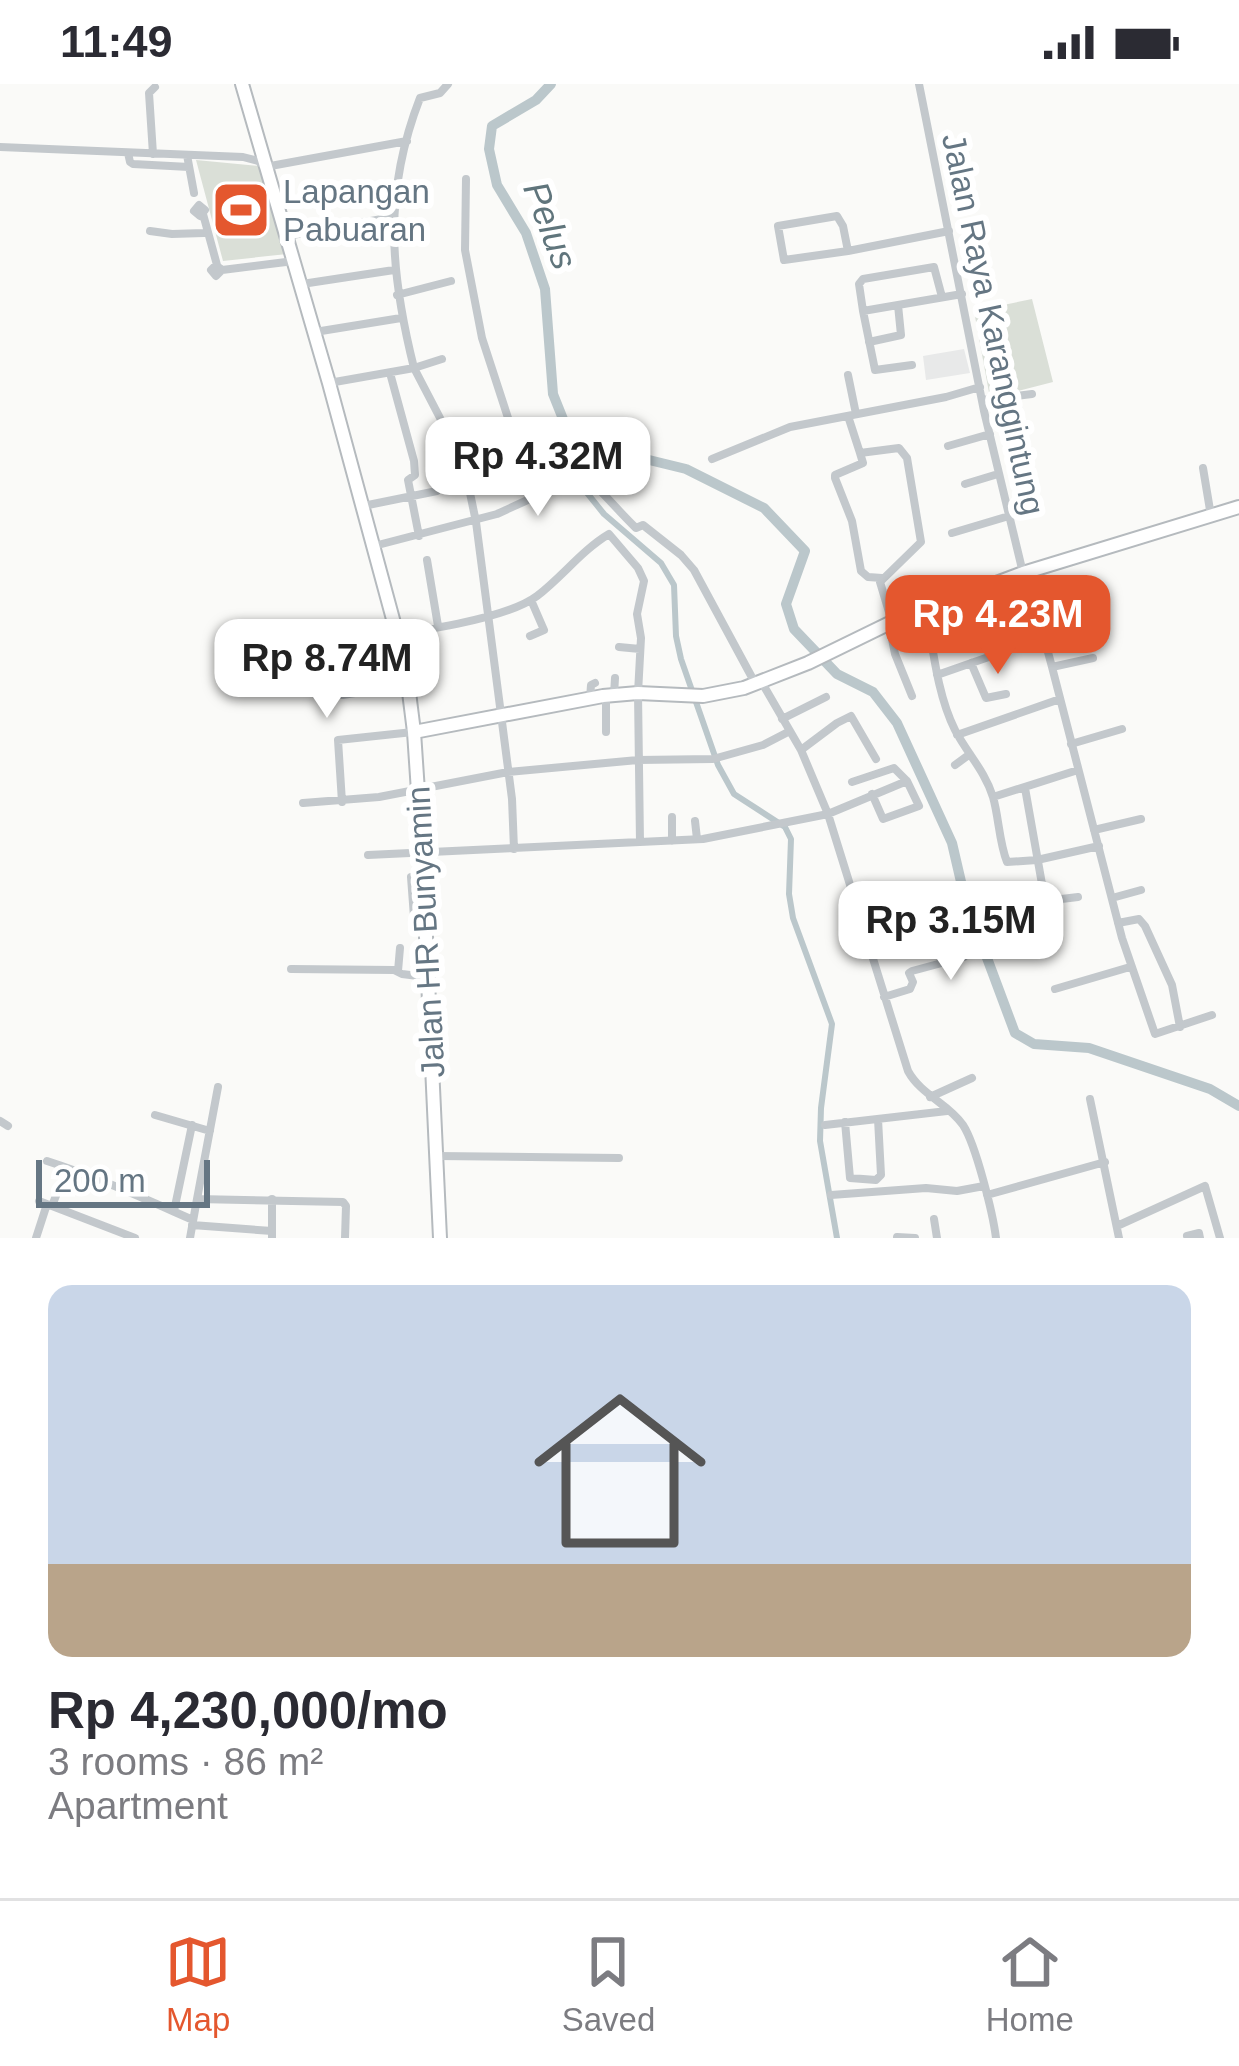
<!DOCTYPE html>
<html lang="en">
<head>
<meta charset="utf-8">
<style>
	:root { --surface:#fff; --page:#f2f2f3; --text:#2b2b33; --muted:#7c7c81; --line:#e1e1e2; --accent:#e4572e }
	body { margin:0; font-family:Arial,sans-serif; background:var(--page); color:var(--text); height:100vh; display:flex; flex-direction:column; font-size:45px; white-space:nowrap }
	* { box-sizing:border-box; margin:0 }
	p { font-size:39px; color:var(--muted) }
	.icon { flex:none; width:66px; height:66px; fill:none; stroke:currentColor; stroke-width:2; stroke-linecap:round; stroke-linejoin:round }
	.map { position:relative; height:1154px; overflow:hidden }
	.sheet { display:flex; flex-direction:column; background:var(--surface); flex:1 }
	.sheet>* { flex:none }
	.scale { position:absolute; left:36px; bottom:30px; width:174px; box-sizing:border-box; padding-left:12px; border:6px solid #657683; border-top:0; font-size:33px; line-height:42px; white-space:nowrap; color:#657683; -webkit-text-stroke:9px #fff; paint-order:stroke }
	.price { position:absolute; translate:-50% -102px; padding:0 27px; border-radius:24px; background:#fff; color:#222; font-size:39px; line-height:78px; filter:drop-shadow(0 3px 6px #0008) }
	.price::after { content:''; position:absolute; left:50%; top:72px; width:36px; height:27px; margin-left:-18px; background:inherit; clip-path:polygon(0 0,100% 0,50% 100%) }
	.price.current { background:var(--accent); color:#fff }
	ul { padding:0; list-style:none }
	li { display:grid; align-content:center; gap:24px; height:636px; padding:0 48px }
	li+li { border-top:3px solid var(--line) }
	li span { display:grid; place-items:center; height:372px; border-radius:24px; color:#555 }
	li>.icon { margin-inline-start:auto }
	span .icon { width:216px; height:216px; fill:#fffc; stroke-width:1 }
	li b { font-size:51px }
	.status { display:flex; justify-content:space-between; align-items:center; height:84px; padding:0 60px; background:var(--surface); direction:ltr }
	.status svg { height:33px; fill:currentColor }
	.dock { display:flex; justify-content:space-around; align-items:center; height:168px; border-top:3px solid var(--line); background:var(--surface); font-size:33px; color:var(--muted) }
	.dock a { display:grid; justify-items:center; gap:6px }
	.dock .current { color:var(--accent) }
	.map>svg:first-child { display:block }
	.built { fill:#e8e9e9 }
	.green { fill:#dadfd7 }
	.lines { fill:none; stroke-linecap:round; stroke-linejoin:round }
	.canal { stroke:#bbc7cb; stroke-width:6 }
	.river { stroke:#bbc7cb; stroke-width:10 }
	.major-casing { stroke:#b5babe; stroke-width:16 }
	.minor { stroke:#c3c8cc; stroke-width:8 }
	.major { stroke:#fff; stroke-width:12 }
	.labels { text-anchor:middle; stroke-width:12; stroke-linejoin:round; paint-order:stroke }
	.poi-label { font-size:33px; fill:#657683; stroke:#fff; text-anchor:start }
	.street-label { font-size:33px; fill:#657683; stroke:#fff }
	.water-label { font-size:36px; font-style:italic; fill:#60757c; stroke:#fff }
</style>
</head>
<body>
<div class="status"><b>11:49</b><svg viewBox="0 0 49 12"><path d="M0 12V9h3v3zM5 12V6h3v6zM10 12V3h3v9zM15 12V0h3v12zM26 1h20v11H26zM47 4h2v5h-2z"/></svg></div>
<div class="map">
<svg width="1239" height="1154" viewBox="0 0 1239 1154">
	<rect width="100%" height="100%" fill="#fafaf8"/>
	<path class="built" d="M964,265L970,289L926,296L923,272Z"/>
	<path class="green" d="M196,76L259,82L287,170L223,177Z
		M1032,215L1053,298L990,314L974,227Z"/>
	<g class="lines">
		<path class="canal" d="M565,340L561,365L571,389L604,430L661,479L674,501L676,552L681,575L718,681L734,710L785,743L791,755L789,810L793,834L832,940L821,1024L820,1057L837,1154"/>
		<path class="river" d="M551,0L536,16L492,42L489,65L497,101L526,149L545,205L553,310L565,340L585,358L604,365L686,385L764,424L805,467L786,520L794,545L837,590L873,608L897,639L952,759L965,815L1015,949L1034,960L1089,964L1210,1005L1239,1022"/>
		<defs>
			<path id="major" d="M242,0L329,299L397,550L408,600L414,648L422,767L440,1154
				M414,648L603,612L638,609L703,612L744,604L808,579L892,538L1023,489L1239,423"/>
		</defs>
		<use href="#major" class="major-casing"/>
		<path class="minor" d="M919,0L984,327L1023,489L1032,509L1052,583L1122,854L1155,950L1212,931
			M0,63L243,73L258,77L265,83L407,57
			M128,69L130,78L133,80L189,83
			M153,70L149,9L155,3
			M187,71L194,109
			M466,95L465,166L482,254L510,340C522,356 555,369 574,383C597,400 615,424 636,444L643,441L681,471L694,486L755,599
			M199,121L205,126L200,132L194,127Z
			M203,130L217,181
			M150,147L172,150L204,149
			M287,152L393,133
			M848,167L784,176L778,142L837,132L843,142L848,167L949,147
			M216,181L222,186L216,192L211,186Z
			M222,186L294,177
			M302,200L394,186
			M397,211L451,197
			M863,227L859,200L863,195L934,183L942,213
			M315,248L401,234
			M869,258L901,251L898,221
			M442,275L414,284L464,380L476,438L512,715L514,765
			M912,281L875,286L863,227L962,210
			M390,289L414,377L415,391L408,396L419,452
			M848,291L856,330
			M329,299L414,284C390,188 383,109 420,14L440,9L448,0
			M982,316L1032,310
			M848,332L860,369L899,364L907,374L921,458L880,498L892,538
			M948,362L990,350
			M860,369L863,379L835,391V394L852,437L861,487L868,493L882,494
			M712,375L790,343L946,313L980,303
			M1203,384L1211,432
			M965,400L998,390
			M363,422L437,407L463,381
			M952,449L1009,432
			M374,462L497,430L532,414L575,383
			M427,476L438,542
			M919,507L924,525
			M926,525C933,564 937,610 955,646C967,669 985,687 993,713C999,734 999,758 1007,778L1037,776L1099,762
			M1040,539L1055,534
			M889,540L895,570L912,612
			M530,552L544,546L531,516
			M342,558C390,551 501,539 537,512C562,493 582,466 609,450L638,484L644,497L637,530L641,554L638,609L640,758
			M619,563L640,565
			M971,579L986,614L1006,610
			M1052,583L1093,574
			M937,591L1043,554
			M761,597L801,666L828,730L908,987C921,1011 949,1020 963,1041C976,1061 993,1130 996,1154
			M343,611L407,600
			M614,611L615,594
			M606,613V648
			M590,614L591,601L595,599
			M782,635L826,613
			M957,651L1060,615
			M1071,660L1122,645
			M801,666L837,639L851,632L876,675
			M955,681L970,670
			M852,698L894,684L907,697L919,722L883,735L872,710
			M1025,704L1045,817L1078,813
			M993,713L1078,686
			M342,718L338,656L413,648
			M303,719L379,713L508,688L638,676L713,675L763,661L790,647
			M672,733V757
			M695,737L697,755
			M1094,746L1141,735
			M368,771L703,755L828,730L907,697
			M422,791L411,793L414,833H424
			M1112,814L1141,806
			M1118,839L1139,835L1145,842L1172,901L1180,943
			M291,885L394,886L402,890L426,893
			M398,887L400,864
			M1055,905L1130,883
			M884,913L910,905L913,898L909,889L912,887L964,873L960,851
			M930,1013L972,994
			M1090,1015L1119,1154
			M155,1031L210,1047
			M0,1037L8,1042
			M845,1038L850,1094L876,1096L881,1091L878,1035
			M825,1041L947,1027
			M437,1072L619,1074
			M47,1077C97,1093 145,1115 193,1136
			M831,1111L926,1104L957,1107L984,1102
			M987,1111L1105,1078
			M197,1115L218,1003
			M39,1117L135,1154
			M52,1122L57,1109
			M174,1127L192,1041
			M934,1135L937,1154
			M192,1141L272,1147
			M1117,1142L1205,1102L1220,1154
			M1187,1152L1199,1149L1200,1154
			M897,1153L915,1154
			M36,1154L47,1120
			M190,1154L197,1115L343,1118L346,1122L345,1154
			M272,1154V1115"/>
		<use href="#major" class="major"/>
	</g>
	<defs>
		<symbol id="stadium-square" viewBox="-11 -11 22 22"><rect x="-9" y="-9" width="18" height="18" rx="4" fill="#e4572e" stroke="#fff"/><path d="M0-5a6.5 5 0 1 0 0 10a6.5 5 0 1 0 0-10ZM-3.5-1.8h7v3.6h-7Z" fill="#fff"/></symbol>
	</defs>
	<g fill-rule="evenodd">
		<use href="#stadium-square" x="208" y="93" width="66" height="66"/>
	</g>
	<g class="labels">
		<g class="poi-label">
			<text x="283" y="119">Lapangan<tspan x="283" dy="38">Pabuaran</tspan></text>
		</g>
		<g class="street-label">
			<text transform="translate(994 240) rotate(78)" y="12">Jalan Raya Karanggintung</text>
			<text transform="translate(425 848) rotate(-93)" y="12">Jalan HR Bunyamin</text>
		</g>
		<g class="water-label">
			<text transform="translate(551 141) rotate(69)" y="13">Pelus</text>
		</g>
	</g>
</svg>
<div class="scale">200 m</div>
<b class="price" style="left:538px;top:435px">Rp 4.32M</b>
<b class="price current" style="left:998px;top:593px">Rp 4.23M</b>
<b class="price" style="left:327px;top:637px">Rp 8.74M</b>
<b class="price" style="left:951px;top:899px">Rp 3.15M</b>
</div>
<section class="sheet">
<ul>
<li><span style="background:linear-gradient(#c9d6e8 75%,#b9a48a 0)"><svg class="icon" aria-label="home" viewBox="0 0 24 24"><path d="M3 11l9-7 9 7M6 9v11h12V9"/></svg></span><div><b>Rp 4,230,000/mo</b><p>3 rooms · 86 m²</p><p>Apartment</p></div></li>
</ul>
</section>
<nav class="dock">
<a class="current"><svg class="icon" aria-label="map" viewBox="0 0 24 24"><path d="M3 6l6-2 6 2 6-2v14l-6 2-6-2-6 2zM9 4v14M15 6v14"/></svg>Map</a>
<a><svg class="icon" aria-label="saved" viewBox="0 0 24 24"><path d="M7 4h10v16l-5-4-5 4z"/></svg>Saved</a>
<a><svg class="icon" aria-label="home" viewBox="0 0 24 24"><path d="M3 11l9-7 9 7M6 9v11h12V9"/></svg>Home</a>
</nav>
</body>
</html>
